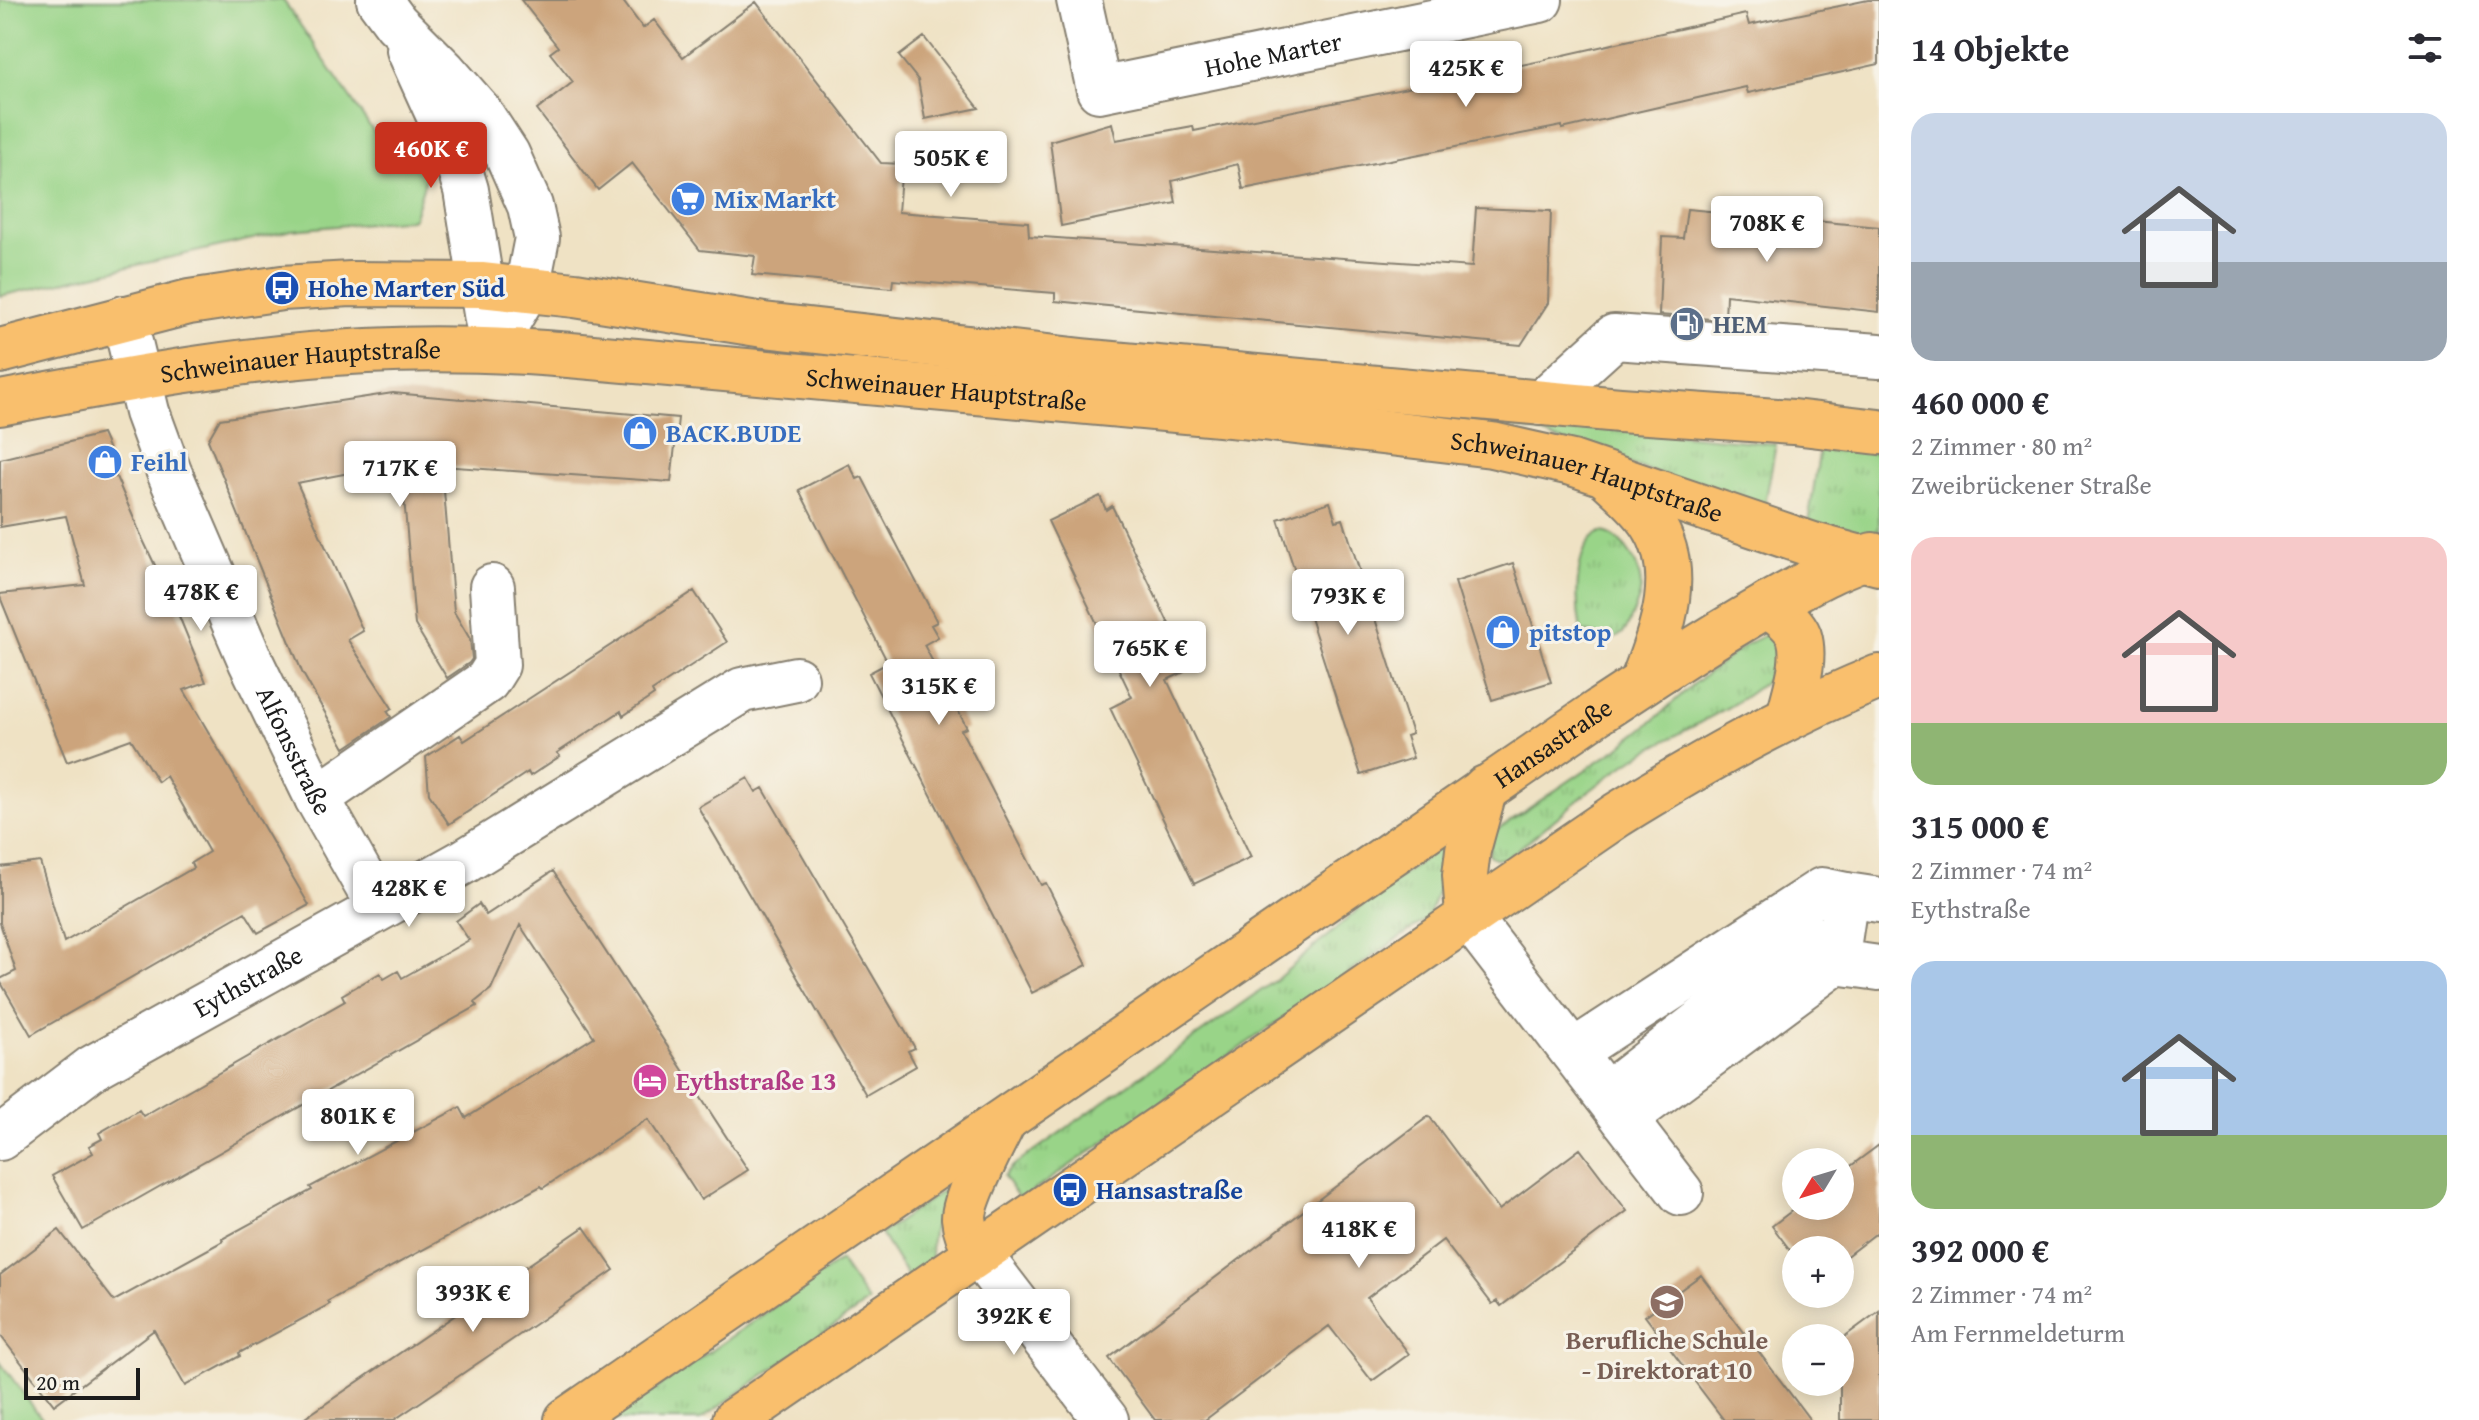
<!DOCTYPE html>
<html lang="de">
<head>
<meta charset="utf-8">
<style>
	:root { --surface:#fff; --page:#f2f2f3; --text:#2b2b33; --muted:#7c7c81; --accent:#c8321e }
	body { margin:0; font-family:"Gentium Book Plus",serif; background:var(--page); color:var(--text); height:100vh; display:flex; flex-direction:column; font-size:30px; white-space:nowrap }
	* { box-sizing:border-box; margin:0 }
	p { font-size:26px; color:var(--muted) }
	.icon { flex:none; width:44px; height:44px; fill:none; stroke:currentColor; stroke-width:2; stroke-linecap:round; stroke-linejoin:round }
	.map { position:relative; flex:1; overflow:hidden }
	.drawer { display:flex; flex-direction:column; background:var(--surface); width:600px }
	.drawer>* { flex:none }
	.needle { width:52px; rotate:232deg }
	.tools { position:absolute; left:1782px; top:1148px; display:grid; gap:16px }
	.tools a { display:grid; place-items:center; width:72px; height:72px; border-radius:50%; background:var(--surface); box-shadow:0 4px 20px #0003; font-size:40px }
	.scale { position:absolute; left:24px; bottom:20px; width:116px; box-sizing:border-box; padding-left:8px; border:4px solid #1c1c1c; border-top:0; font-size:22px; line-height:28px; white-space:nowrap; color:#1c1c1c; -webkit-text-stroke:6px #f7f3e8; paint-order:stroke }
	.price { position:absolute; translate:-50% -68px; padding:0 18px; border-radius:8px; background:#fff; color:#222; font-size:26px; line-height:52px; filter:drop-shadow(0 2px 4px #0008) }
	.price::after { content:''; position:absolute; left:50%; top:48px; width:24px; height:18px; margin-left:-12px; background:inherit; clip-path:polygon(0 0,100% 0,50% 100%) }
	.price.selected { background:var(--accent); color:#fff }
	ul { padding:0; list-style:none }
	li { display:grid; align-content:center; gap:16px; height:424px; padding:0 32px }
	li span { display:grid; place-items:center; height:248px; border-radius:24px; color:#555 }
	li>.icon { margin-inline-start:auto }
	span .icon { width:144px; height:144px; fill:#fffc; stroke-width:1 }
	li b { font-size:34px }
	h2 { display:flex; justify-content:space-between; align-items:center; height:96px; padding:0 32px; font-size:34px }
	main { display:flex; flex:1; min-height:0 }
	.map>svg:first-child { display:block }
	.grass { fill:url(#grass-tufts); stroke:#5a7852; stroke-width:2 }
	.park { fill:#99d488; stroke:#5a7852; stroke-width:2 }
	.building { fill:#cca47c }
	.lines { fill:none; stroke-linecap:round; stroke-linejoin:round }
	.minor-casing { stroke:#867f70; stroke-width:48 }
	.major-casing { stroke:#867f70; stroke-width:48 }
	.minor { stroke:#fff; stroke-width:44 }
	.major { stroke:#f9bf6d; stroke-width:44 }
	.labels { text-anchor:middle; stroke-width:6; stroke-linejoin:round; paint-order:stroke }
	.street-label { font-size:26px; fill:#1c1c1c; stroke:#f7f3e8 }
	.shop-label { font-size:26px; font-weight:bold; fill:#366cbe; stroke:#f7f3e8; text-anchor:start }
	.transit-label { font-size:26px; font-weight:bold; fill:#164399; stroke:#f7f3e8; text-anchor:start }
	.service-label { font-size:26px; font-weight:bold; fill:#4e5e75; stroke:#f7f3e8; text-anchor:start }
	.hotel-label { font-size:26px; font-weight:bold; fill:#b23c85; stroke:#f7f3e8; text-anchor:start }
	.education-label { font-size:26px; font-weight:bold; fill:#785e54; stroke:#f7f3e8 }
</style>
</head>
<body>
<main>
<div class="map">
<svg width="1879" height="1420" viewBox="0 0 1879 1420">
	<defs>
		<pattern id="grass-tufts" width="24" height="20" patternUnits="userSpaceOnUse" patternTransform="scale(2)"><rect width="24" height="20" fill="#99d488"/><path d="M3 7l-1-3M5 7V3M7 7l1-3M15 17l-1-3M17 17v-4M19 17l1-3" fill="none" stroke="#83b575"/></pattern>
	</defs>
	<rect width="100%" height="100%" fill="#f7f3e8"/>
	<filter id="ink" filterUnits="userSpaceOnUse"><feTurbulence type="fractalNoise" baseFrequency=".0125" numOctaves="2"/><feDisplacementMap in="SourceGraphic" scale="16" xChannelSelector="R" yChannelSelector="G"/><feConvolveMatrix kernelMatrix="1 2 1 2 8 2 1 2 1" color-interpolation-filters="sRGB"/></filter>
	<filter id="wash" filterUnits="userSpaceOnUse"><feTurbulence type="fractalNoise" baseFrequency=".006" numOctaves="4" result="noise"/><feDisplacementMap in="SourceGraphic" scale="32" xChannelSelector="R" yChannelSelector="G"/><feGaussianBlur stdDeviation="1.8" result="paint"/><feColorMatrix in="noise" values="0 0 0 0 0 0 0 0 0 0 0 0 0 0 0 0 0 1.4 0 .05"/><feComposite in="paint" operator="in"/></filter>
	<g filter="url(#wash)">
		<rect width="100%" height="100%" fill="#efe2c4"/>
		<path class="grass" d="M1450,413L1776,444L1764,510L1536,432L1450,417Z
			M1820,448L1879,453V533L1862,539L1808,523Z
			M1601,532C1620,533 1637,560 1640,578C1643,592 1637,604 1632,616C1628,627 1624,636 1612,639L1581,631C1576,606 1572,544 1601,532Z
			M1772,632L1780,636L1785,660C1754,704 1678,730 1632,760C1587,789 1549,827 1506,858L1496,859L1489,855L1491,834L1619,747L1654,720L1693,684L1748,643Z
			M1444,844L1451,851L1428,918L1020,1200L1004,1176L1013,1166L1276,980L1368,901Z
			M969,1172C941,1202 930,1219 931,1261L908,1277L881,1234Z
			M840,1261L868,1302L700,1420H611Z"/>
		<path class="park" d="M0,0H283L375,134L430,165L413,219L292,230L0,296Z
			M0,1362L43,1420H0Z"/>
		<g id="blocks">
			<path class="building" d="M521,0H622L643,28L654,20L683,57L756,2L881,163L902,164L898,212L1028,222L1029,236L1472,267L1476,208L1551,211L1548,303L1521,345L1055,301V293L893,280L892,288L752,275L755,256L700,250L632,163L598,190L537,110L573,82L550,53L558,47Z
				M1868,0H1879V64L1748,93L1746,87L1562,129V126L1243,189L1238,164L1172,181L1176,203L1061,226L1050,141L1112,123L1116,140L1193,126L1194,131L1546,60V59L1746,14L1749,25Z
				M924,37L979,108L925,119L918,80L899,56Z
				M1687,209L1879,227V312L1726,295L1725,320L1659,315L1662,237L1683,238Z
				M393,393L678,418L671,482L442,466L454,612L470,639L472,659L469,663L447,678L415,625L401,463L297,483L363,631L348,640L392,708L387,711L391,717L345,748L302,672L208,440L220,419Z
				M102,434L109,450L108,458L143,540L179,616L206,682L184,690L309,905L258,933L245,912L31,1035L0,981V979L16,971L0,923V867L40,862L64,942L193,868L191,863L209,852L166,776L158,782L131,739L67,762L0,597V594L85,585L66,516L0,527V459Z
				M849,464L857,479L862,477L937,622L931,625L938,637L924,645L967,728L961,730L1041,885L1046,883L1087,965L1032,993L869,673L888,663L799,490Z
				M1100,496L1106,510L1112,506L1184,655L1177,658L1184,672L1167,680L1251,857L1194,884L1110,708L1132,697L1048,521Z
				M1330,502L1336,521L1343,519L1412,734L1406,736L1413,758L1361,775L1278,519Z
				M1513,563L1551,682L1492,700L1455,582Z
				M694,591L727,642L652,691L654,695L623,716L621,711L557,753L560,756L530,776L528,772L449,824L429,794L426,757L460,735L464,741Z
				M748,778L756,792L763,788L915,1048L908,1051L916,1066L866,1095L698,807Z
				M553,871L748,1170L701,1200L648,1119L543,1188L541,1186L328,1301L330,1304L239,1353L240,1356L185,1386L154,1330L54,1405L0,1335V1275L59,1230L114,1301L223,1241L222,1239L312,1190L310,1187L460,1107L466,1118L594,1037L520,925L491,989L475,1002L477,1006L83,1230L52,1176L93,1153L89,1146L102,1139L99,1133L139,1110L143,1116L345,1001L342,995L380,973L384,979L398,971L402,978L469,940L456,921L479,904L486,915Z
				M1429,1116L1499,1210L1580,1149L1627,1211L1501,1306L1497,1301L1492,1304L1443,1240L1367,1298L1409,1354L1372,1381L1329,1326L1205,1420H1155L1109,1358Z
				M1879,1145V1231L1840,1261V1250H1796V1258L1772,1226L1798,1206H1840V1174Z
				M584,1227L614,1270L509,1342L394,1420H302Z
				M1701,1275L1810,1420H1724L1645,1316Z
				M1879,1311V1420H1840V1340Z"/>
		</g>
	</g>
	<g filter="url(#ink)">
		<use href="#blocks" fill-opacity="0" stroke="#867f70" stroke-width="2"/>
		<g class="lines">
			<defs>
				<g id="minor">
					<path d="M379,0L396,23L444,71L479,111L507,154L530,206L537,238L527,289L492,349"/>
					<path id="s1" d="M1079,0L1099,90L1540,0"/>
					<path d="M409,50L453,147L466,190L487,320"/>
					<path id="s2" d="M124,318L147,412L169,472L251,662L317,798L379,907"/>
					<path d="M1541,403L1614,337L1879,356"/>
					<path d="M317,798L487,681L497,665L492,587"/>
					<path d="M1468,916L1681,1193"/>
					<path d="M1836,962L1846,895L1879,900"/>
					<path d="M1573,1052L1822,890L1846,895"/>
					<path d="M1606,1095L1810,937"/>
					<path d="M1624,1119L1836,962L1879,968"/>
					<path id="s3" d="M0,1138L92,1068L465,861L742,690L796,679"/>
					<path d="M978,1253L1106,1420"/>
				</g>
				<g id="major">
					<path d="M0,351L189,302L282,288L351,284L481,285L575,295L764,325L1082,361L1620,410L1793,422L1879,432"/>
					<path id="s4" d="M0,403C121,380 244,357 367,351C442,347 517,350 592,357L1263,418L1492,445L1572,463L1813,545L1879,563"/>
					<path d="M1609,478C1624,492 1640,505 1652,523C1685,573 1661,632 1642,683"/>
					<path d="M1769,604C1779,613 1794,623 1799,636C1807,661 1794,693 1789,717"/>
					<path d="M1468,916L1465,875L1468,850L1485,788"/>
					<path d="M978,1253C971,1243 965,1231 964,1218C964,1198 993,1143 1003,1123"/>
					<path id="s5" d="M567,1420L1598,712C1659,672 1720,631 1784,596C1812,581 1842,564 1873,555"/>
					<path d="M735,1420L1617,815C1701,763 1787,714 1879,677"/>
				</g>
			</defs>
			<use href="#minor" class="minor-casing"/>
			<use href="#major" class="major-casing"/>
			<use href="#minor" class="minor"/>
			<use href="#major" class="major"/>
		</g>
	</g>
	<defs>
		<symbol id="supermarket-disc" viewBox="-11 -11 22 22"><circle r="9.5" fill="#3f7fe0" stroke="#f7f3e8"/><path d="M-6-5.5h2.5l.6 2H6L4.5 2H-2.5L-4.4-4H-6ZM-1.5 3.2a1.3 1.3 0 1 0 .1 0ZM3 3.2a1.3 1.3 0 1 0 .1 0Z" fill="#fff"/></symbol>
		<symbol id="bus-disc" viewBox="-11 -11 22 22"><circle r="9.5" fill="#1a4fb4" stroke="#f7f3e8"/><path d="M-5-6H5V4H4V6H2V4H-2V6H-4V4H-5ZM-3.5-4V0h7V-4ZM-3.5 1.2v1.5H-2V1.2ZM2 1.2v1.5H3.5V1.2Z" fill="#fff"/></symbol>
		<symbol id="fuel-disc" viewBox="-11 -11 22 22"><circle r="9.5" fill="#5c6f8a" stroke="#f7f3e8"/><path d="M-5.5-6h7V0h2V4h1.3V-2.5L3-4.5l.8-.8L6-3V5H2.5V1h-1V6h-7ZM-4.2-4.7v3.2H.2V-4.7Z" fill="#fff"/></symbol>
		<symbol id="shop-disc" viewBox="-11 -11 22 22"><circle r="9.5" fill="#3f7fe0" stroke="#f7f3e8"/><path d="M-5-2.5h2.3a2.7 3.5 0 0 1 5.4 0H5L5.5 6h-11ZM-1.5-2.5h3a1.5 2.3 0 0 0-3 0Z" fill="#fff"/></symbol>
		<symbol id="hotel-disc" viewBox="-11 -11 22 22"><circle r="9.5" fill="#d1479c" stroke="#f7f3e8"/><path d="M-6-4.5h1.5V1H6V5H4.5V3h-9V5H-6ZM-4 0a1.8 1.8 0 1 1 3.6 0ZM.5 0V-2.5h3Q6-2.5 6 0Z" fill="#fff"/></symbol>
		<symbol id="university-disc" viewBox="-11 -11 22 22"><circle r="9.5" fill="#8d6e63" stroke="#f7f3e8"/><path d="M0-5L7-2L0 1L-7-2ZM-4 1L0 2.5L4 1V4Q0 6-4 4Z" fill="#fff"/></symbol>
	</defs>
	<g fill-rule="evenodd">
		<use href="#supermarket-disc" x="668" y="179" width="40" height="40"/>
		<use href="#bus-disc" x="262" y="268" width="40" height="40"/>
		<use href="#fuel-disc" x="1667" y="304" width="40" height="40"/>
		<use href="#shop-disc" x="620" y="413" width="40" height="40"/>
		<use href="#shop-disc" x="85" y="442" width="40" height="40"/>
		<use href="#shop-disc" x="1483" y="612" width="40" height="40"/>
		<use href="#hotel-disc" x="630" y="1061" width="40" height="40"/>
		<use href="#bus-disc" x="1050" y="1170" width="40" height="40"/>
		<use href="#university-disc" x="1647" y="1282" width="40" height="40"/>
	</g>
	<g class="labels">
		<g class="street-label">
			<text dy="9" stroke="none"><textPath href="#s1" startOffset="270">Hohe Marter</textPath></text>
			<text dy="9" stroke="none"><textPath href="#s4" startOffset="304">Schweinauer Hauptstraße</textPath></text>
			<text dy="9" stroke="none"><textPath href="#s4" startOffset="952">Schweinauer Hauptstraße</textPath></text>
			<text dy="9" stroke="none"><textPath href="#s4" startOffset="1600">Schweinauer Hauptstraße</textPath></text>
			<text dy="9" stroke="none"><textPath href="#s5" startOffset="1196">Hansastraße</textPath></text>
			<text dy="9" stroke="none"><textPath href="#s2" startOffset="466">Alfonsstraße</textPath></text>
			<text dy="9" stroke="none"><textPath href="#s3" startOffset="294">Eythstraße</textPath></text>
		</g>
		<g class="shop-label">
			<text x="714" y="208">Mix Markt</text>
			<text x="666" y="442">BACK.BUDE</text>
			<text x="131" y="471">Feihl</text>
			<text x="1529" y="641">pitstop</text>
		</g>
		<g class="transit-label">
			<text x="308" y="297">Hohe Marter Süd</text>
			<text x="1096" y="1199">Hansastraße</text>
		</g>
		<g class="service-label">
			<text x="1713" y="333">HEM</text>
		</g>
		<g class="hotel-label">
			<text x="676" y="1090">Eythstraße 13</text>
		</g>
		<g class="education-label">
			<text x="1667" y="1349">Berufliche Schule<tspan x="1667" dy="30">- Direktorat 10</tspan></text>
		</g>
	</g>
</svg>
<div class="tools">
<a><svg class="needle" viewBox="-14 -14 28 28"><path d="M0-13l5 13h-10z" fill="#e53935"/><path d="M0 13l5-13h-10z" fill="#7c7c81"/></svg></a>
<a>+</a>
<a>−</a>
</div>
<div class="scale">20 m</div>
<b class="price" style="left:1466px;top:109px">425K €</b>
<b class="price selected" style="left:431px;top:190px">460K €</b>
<b class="price" style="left:951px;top:199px">505K €</b>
<b class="price" style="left:1767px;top:264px">708K €</b>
<b class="price" style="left:400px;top:509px">717K €</b>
<b class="price" style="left:201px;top:633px">478K €</b>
<b class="price" style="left:1348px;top:637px">793K €</b>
<b class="price" style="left:1150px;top:689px">765K €</b>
<b class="price" style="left:939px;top:727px">315K €</b>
<b class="price" style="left:409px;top:929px">428K €</b>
<b class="price" style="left:358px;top:1157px">801K €</b>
<b class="price" style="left:1359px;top:1270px">418K €</b>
<b class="price" style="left:473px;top:1334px">393K €</b>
<b class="price" style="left:1014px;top:1357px">392K €</b>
</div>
<section class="drawer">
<h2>14 Objekte<svg class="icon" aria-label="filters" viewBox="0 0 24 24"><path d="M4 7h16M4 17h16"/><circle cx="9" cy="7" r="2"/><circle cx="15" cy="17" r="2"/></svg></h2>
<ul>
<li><span style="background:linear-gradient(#c9d6e8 60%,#9aa5b1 0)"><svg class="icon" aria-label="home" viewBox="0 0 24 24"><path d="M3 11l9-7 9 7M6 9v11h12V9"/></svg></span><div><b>460 000 €</b><p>2 Zimmer · 80 m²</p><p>Zweibrückener Straße</p></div></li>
<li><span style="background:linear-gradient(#f6c9c9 75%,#8fb573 0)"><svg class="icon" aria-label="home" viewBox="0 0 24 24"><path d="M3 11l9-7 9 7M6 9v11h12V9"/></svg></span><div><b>315 000 €</b><p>2 Zimmer · 74 m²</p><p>Eythstraße</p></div></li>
<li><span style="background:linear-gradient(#a9c7e8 70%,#8fb573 0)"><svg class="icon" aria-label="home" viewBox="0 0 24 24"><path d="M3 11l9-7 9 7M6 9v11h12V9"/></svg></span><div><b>392 000 €</b><p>2 Zimmer · 74 m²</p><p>Am Fernmeldeturm</p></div></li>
</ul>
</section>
</main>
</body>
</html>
